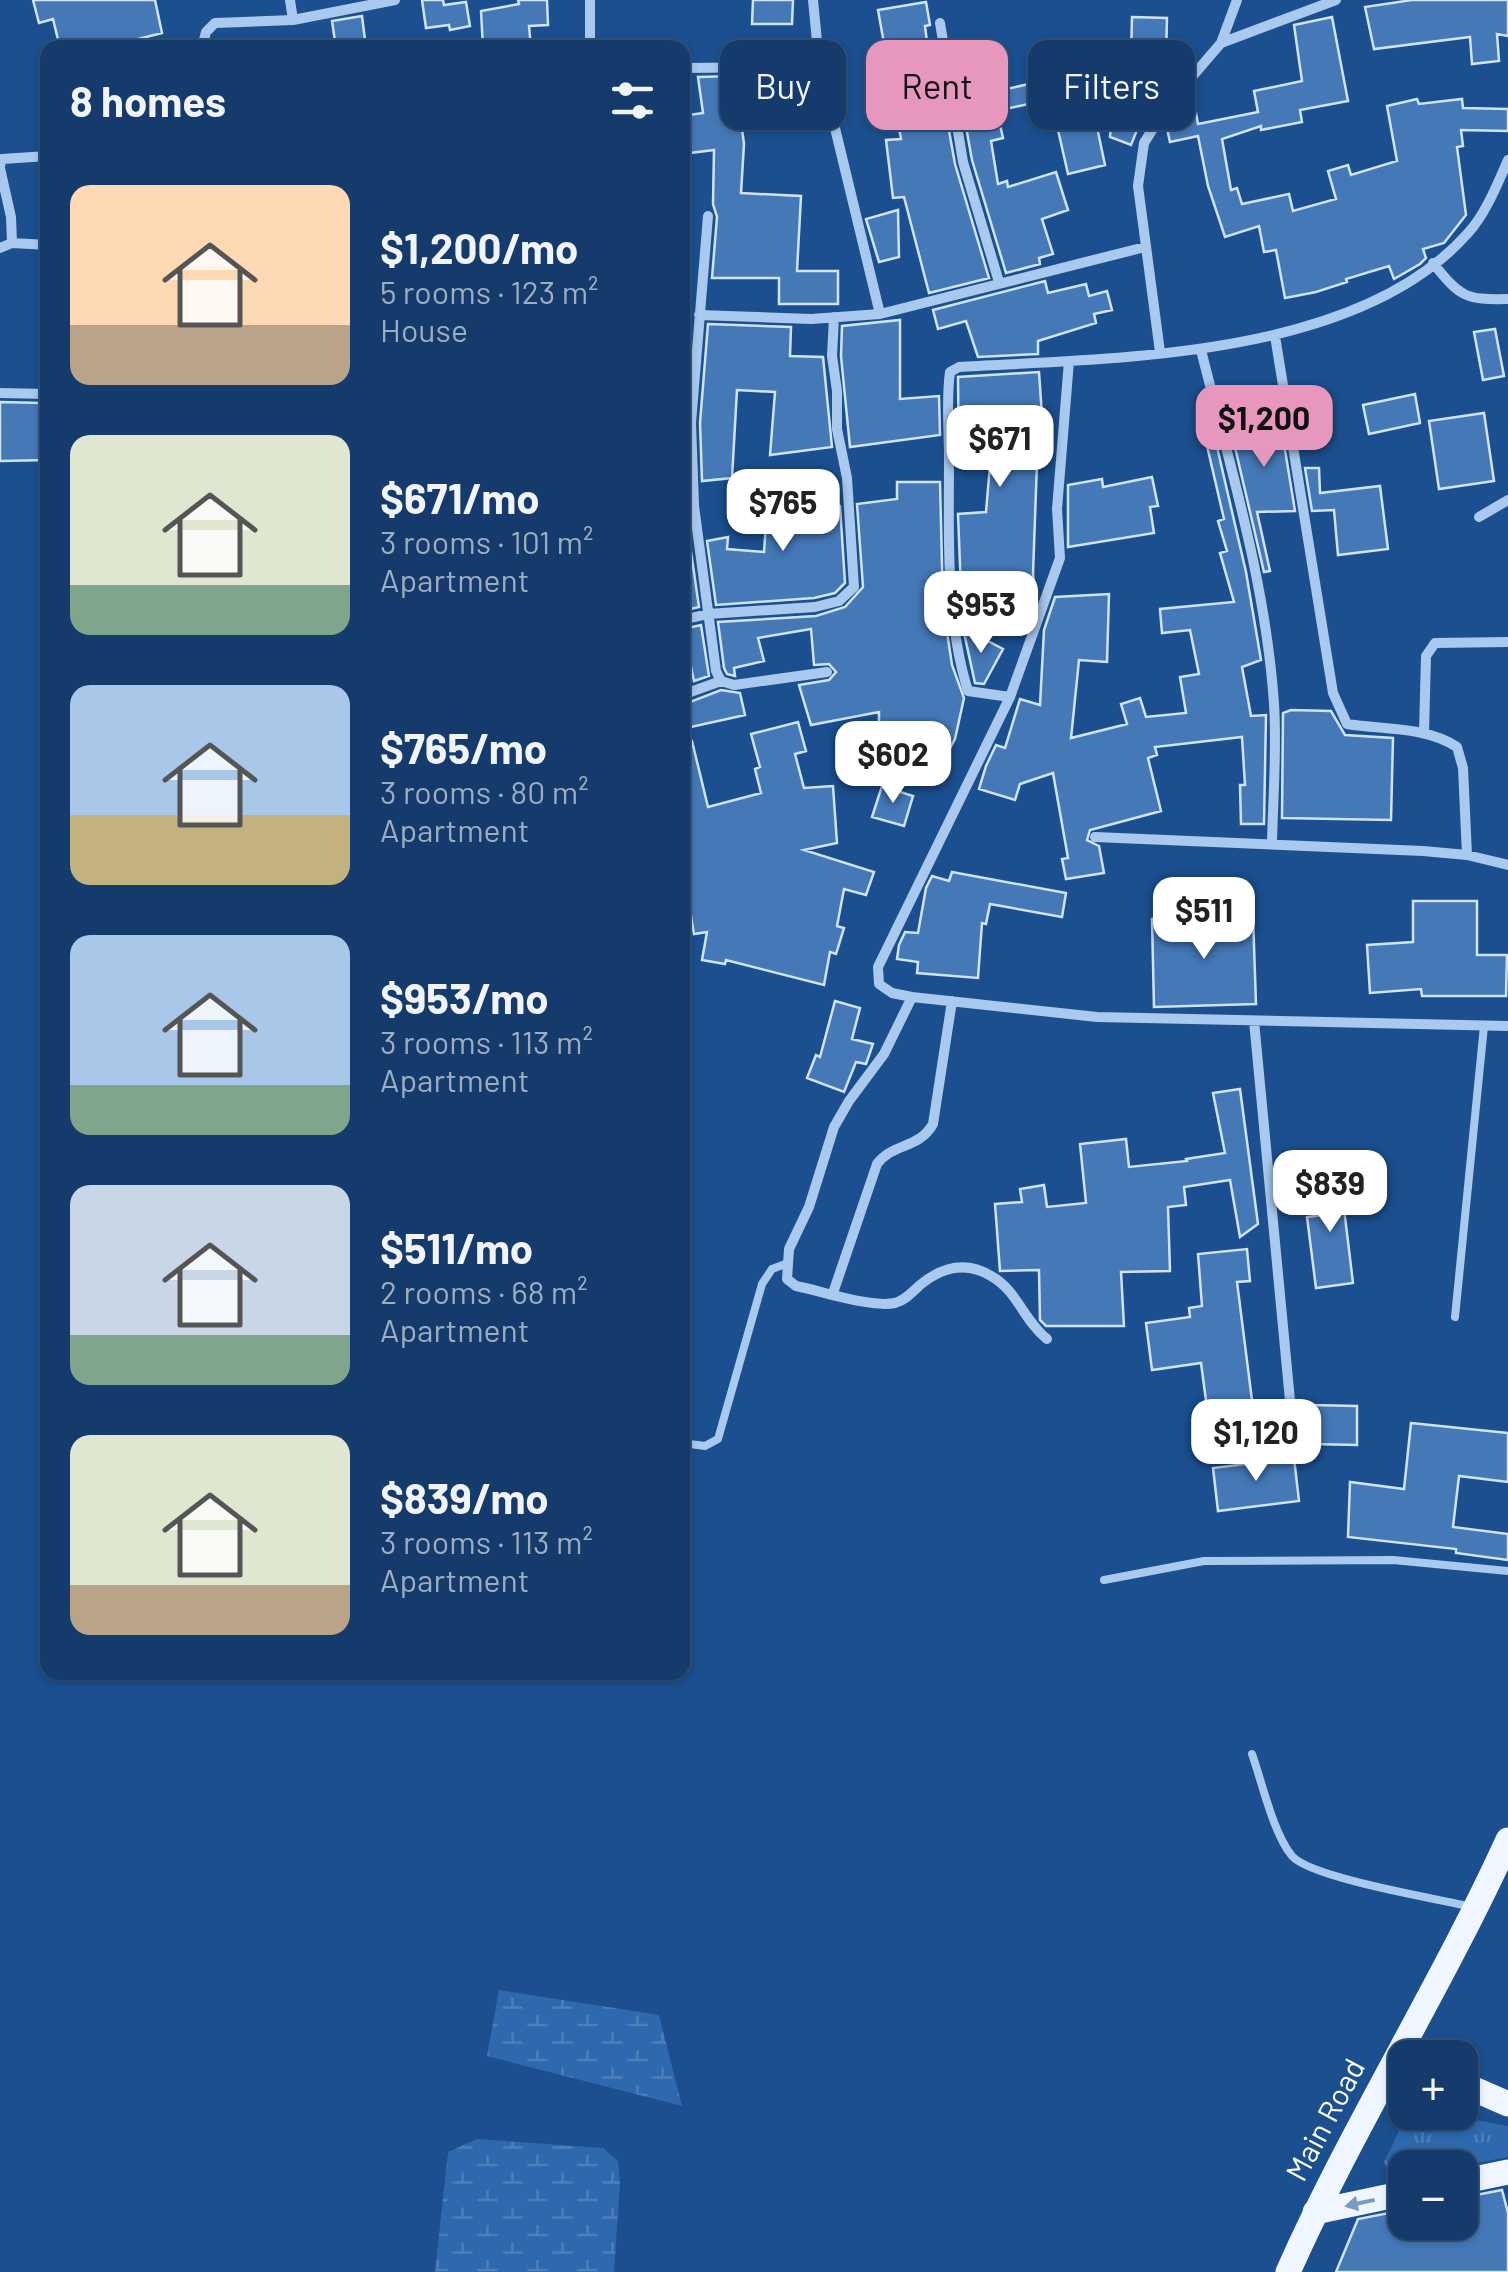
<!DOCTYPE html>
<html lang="en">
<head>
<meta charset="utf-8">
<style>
	:root { --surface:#143b6b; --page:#1d4271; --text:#f1f3f6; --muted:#9dadc1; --line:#33557e; --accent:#e797bd }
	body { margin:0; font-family:Barlow,sans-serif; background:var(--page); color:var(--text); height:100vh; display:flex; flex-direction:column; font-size:38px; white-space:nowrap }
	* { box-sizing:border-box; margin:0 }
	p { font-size:32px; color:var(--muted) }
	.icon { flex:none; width:55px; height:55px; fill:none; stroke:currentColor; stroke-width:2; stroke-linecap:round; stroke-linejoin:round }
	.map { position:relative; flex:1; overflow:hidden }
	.side { position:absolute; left:40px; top:40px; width:650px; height:1640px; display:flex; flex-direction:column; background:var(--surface); border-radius:20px; box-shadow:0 2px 8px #0004,0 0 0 2px var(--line) }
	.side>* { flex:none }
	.top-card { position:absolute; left:720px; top:40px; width:638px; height:90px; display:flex; gap:20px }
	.fabs { position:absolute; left:1388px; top:2040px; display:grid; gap:20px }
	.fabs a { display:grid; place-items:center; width:90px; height:90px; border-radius:20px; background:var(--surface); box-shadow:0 2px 8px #0004,0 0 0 2px var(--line); font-size:50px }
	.price { position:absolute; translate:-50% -85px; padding:0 22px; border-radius:20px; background:#fff; color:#222; font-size:32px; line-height:65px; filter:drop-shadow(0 2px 5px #0008) }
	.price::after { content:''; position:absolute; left:50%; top:60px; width:30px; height:22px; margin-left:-15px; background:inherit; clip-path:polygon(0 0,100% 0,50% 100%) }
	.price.on { background:var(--accent); color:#111 }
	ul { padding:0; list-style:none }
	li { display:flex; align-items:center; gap:30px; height:250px; padding:0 30px }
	li span { display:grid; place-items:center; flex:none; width:280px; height:200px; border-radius:20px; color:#555 }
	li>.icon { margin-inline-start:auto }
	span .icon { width:120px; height:120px; fill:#fffc; stroke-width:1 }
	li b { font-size:42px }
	h2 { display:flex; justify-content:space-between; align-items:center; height:120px; padding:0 30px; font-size:42px }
	.chip { padding:0 35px; border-radius:20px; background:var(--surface); box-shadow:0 2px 8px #0004,0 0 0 2px var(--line); font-size:35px; line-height:90px }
	.chip.on { background:var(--accent); color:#111 }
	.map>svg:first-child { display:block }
	.grass { fill:url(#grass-tufts) }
	.wetland { fill:url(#wetland-marsh) }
	.building { fill:#4478b7; stroke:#cfe3fa; stroke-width:2.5 }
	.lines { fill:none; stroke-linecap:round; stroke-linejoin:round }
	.lane { stroke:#a9c9ee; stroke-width:8 }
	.street { stroke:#a9c9ee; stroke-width:10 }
	.primary { stroke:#f0f6ff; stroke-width:25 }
	.oneway { fill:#7b9ac1 }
	.labels { text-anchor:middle; stroke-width:8; stroke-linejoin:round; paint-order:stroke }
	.street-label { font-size:30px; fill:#fff; stroke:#1b4f8f }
</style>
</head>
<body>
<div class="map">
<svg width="1508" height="2272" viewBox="0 0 1508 2272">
	<defs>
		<pattern id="grass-tufts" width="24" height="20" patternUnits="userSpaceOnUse" patternTransform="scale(2.5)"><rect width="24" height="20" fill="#2e69ad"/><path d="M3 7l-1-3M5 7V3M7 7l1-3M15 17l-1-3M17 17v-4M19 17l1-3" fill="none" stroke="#4d80b9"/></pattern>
		<pattern id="wetland-marsh" width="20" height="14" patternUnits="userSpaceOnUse" patternTransform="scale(2.5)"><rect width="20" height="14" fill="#2e69ad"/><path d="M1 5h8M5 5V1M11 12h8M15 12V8" fill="none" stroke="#4d80b9"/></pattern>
	</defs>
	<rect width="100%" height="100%" fill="#1b4f8f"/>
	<path class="grass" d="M1408,2112L1453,2113L1465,2118L1508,2126V2157L1456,2167L1405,2168V2177L1389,2174L1384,2162Z"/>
	<path class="wetland" d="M499,1990L659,2015L682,2106L487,2056Z
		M477,2139L603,2148L618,2161L620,2183L614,2272H435L448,2152Z"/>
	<path class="building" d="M33,0H155L162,33L102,48H60L53,19L39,23Z
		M422,0H443L444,5L466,2L470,26L450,30L449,25L426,28Z
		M518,0H547L548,25L529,26L531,48H483L481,11L519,4Z
		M753,0H793L792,24H752Z
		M1412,0H1508V36L1497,34L1499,61L1472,64L1470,37L1374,49L1365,7Z
		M926,2L930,25L925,26L928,50L919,52L930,106L944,103L955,164L989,278L929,293L904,197L893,198L886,140L901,139L878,10Z
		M362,16L366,48H336L332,21Z
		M1132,17L1167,18L1166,58L1131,145L1110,137L1117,55L1131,56Z
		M1332,17L1348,101L1300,110L1302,122L1261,130V126L1222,139L1231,190L1237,188L1242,204L1289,194L1293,211L1336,199L1328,171L1348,165L1351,175L1397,161L1387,106L1417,99L1419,104L1462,99L1463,108L1508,109V131L1461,130L1463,146L1457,147L1466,215L1444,243L1423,249L1426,258L1420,264L1394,279L1389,266L1346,279L1347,282L1316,292L1285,298L1276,250L1264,252L1259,226L1225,237L1208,186L1198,136L1170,142L1166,124L1170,118L1196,113L1198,124L1258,112L1254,91L1302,81L1294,25Z
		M1082,56L1105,165L1068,174L1051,99L997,111L1003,138L991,141L998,184L1007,181L1008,187L1056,172L1068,210L1042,219L1053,254L1039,258L1040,264L1006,273L972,160L961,99L1047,80L1043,65Z
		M735,76L744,144L741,193L801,196L797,271H838V304H779V278H712L717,217L713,204L714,150L682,154V116L703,113L698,77Z
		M898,210L899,257L879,262L866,219Z
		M1045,281L1048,293L1086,284L1089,296L1107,291L1112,310L1094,314L1096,323L1038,341V354L978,357L966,321L938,329L933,310Z
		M900,320V399L939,396L940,435L850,447L841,356L842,326Z
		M708,324L791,327L790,356L823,357L832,447L770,455L775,392L737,390L732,478L702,481L700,423Z
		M1495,329L1504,376L1483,380L1474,332Z
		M1039,372L1042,416L1046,417L1045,435H1038L1033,574L1036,599L1032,609L962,616L958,514L986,512L990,465L959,466L958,377Z
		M1415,394L1420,423L1369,434L1363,405Z
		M0,402L42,403L41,434H47V460L0,461Z
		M1278,407L1295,511L1257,512L1270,571L1264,572L1231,430L1255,423L1252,413Z
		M1484,413L1494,481L1439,489L1429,421Z
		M1214,434L1246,572L1261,660L1242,667L1251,716L1266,715L1264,824H1241L1240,785H1245L1242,737L1155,747L1157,755L1148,758L1161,811L1090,830L1087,840L1099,846L1104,873L1066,879L1062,859L1068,858L1053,773L1020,784L1015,800L979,789L986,766L996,745L1005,748L1020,699L1040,705L1044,630L1055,597L1109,594L1107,662L1079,660L1071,738L1127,724L1121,704L1140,698L1146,717L1186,713L1180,677L1199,674L1190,630L1162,633L1160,609L1234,602L1220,553L1227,551L1218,521L1224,519L1205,437Z
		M1305,468H1319L1320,493L1380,486L1388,549L1338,555L1334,510L1312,511Z
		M1152,477L1158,506L1150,507L1154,533L1068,547V485L1102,479L1103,487Z
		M769,481H798L806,508L840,506L845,583L835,593L814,598L716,605L707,541L728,537L727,549L764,552Z
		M897,482H940L943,606L952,665L964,698L955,739L930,784L905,776L884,723H879V712L811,725L799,685L829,680L836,672L829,664L814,665L811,629L758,638L764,661L734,668L735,676L727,674L724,668L718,622L816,616L845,607L863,587L857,504L897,499Z
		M690,545L699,607L682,611V546Z
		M701,625L709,676L694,681L683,629Z
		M963,628L1003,649L984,684L975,683Z
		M721,690L740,693L745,715L682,729V705Z
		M1291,710L1331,711L1345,735L1393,738L1391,820L1282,818L1283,713Z
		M798,722L806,751L795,754L804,788L833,786L837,843L804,850L874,872L866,895L844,889L837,926L844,928L836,954L830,952L824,985L726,960L725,964L702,960L707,932L694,934L682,861V742L692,741L708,807L761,793L755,769L760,767L751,734Z
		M882,786L913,796L904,826L872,817Z
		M952,872L1066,893L1062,917L990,904L986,924L982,923L978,978L917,973L918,962L897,959L899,945L905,932L918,933L926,888L932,876L949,881Z
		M1413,901H1477V955H1507L1506,996H1422L1421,989L1370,993L1367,945L1413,942Z
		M1253,916L1256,1004L1154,1007L1152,919Z
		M835,1001L860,1008L852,1039L873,1044L866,1064L856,1062L844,1092L807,1078L816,1055L820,1057Z
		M1240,1089L1258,1224L1240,1237L1230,1180L1184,1187L1186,1205L1168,1207L1170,1271L1121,1272L1124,1326H1046L1040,1320L1039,1270L1000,1271L995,1204L1022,1202L1020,1189L1044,1185L1047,1207L1086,1203L1080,1144L1126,1139L1129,1167L1187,1161L1186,1159L1225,1153L1213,1093Z
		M1339,1167L1353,1283L1316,1288L1307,1217L1324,1215L1319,1169Z
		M1247,1249L1250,1281L1237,1282L1254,1416L1209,1423L1201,1363L1152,1370L1146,1323L1190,1317L1189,1308L1202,1306L1198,1254Z
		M1310,1405L1357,1406V1445L1310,1444Z
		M1411,1423L1508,1433V1482L1459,1476L1453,1527L1508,1534V1560L1456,1553V1549L1348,1537L1350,1482L1404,1489Z
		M1294,1458L1299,1501L1218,1511L1213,1468Z
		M1502,2190L1508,2213V2272H1336L1358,2219L1389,2213L1405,2220V2222H1460V2198Z"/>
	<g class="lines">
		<path class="lane" d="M1455,1317L1484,1026
			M682,1443L705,1446L718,1439L762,1284L772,1269L788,1263
			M1104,1580L1204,1561L1393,1560L1508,1571
			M1252,1754C1262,1782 1273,1833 1292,1856C1311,1878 1438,1899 1473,1907"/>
		<path class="street" d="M813,0L819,62L880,314
			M293,20L395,0
			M940,23L963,162L999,282
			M1221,43L1336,0
			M202,48L206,32L215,23L293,20L290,0
			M590,48V0
			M682,68L800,67L819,62
			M0,166L2,159L48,156
			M0,168L11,217L12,243L0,248
			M708,216L691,423L694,506L716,671L721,681L734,685L827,672
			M12,243L48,245
			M1433,263C1460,297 1465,300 1508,299
			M699,315L811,319L880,314L1145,247
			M1275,336L1333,693L1347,724C1384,730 1425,726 1457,747L1463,768L1467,855
			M1201,350C1230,466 1266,584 1274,704C1277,750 1273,797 1272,842
			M1160,352L1138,186L1144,143L1167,106L1221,43L1237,0
			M1069,361L1057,509L1060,558L1010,697L878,967L879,984L892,993L912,997L1097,1017L1508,1026
			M0,393L48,394
			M1479,517L1508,500
			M682,620L708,614L815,607L839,601L854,587L847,478L837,429V391L832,356L834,317
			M682,695L721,681
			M1010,697L968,691C945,617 949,535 949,458C949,430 946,400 950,372L959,367C1114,358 1357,359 1468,233C1485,215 1498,183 1508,160
			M1424,733L1426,656L1435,643L1508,642
			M1095,837L1423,851L1467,855L1508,865
			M912,997L884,1054L849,1101L834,1127L809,1207L789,1249L787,1279L796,1286C822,1291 871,1308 895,1303C906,1300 912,1292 920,1285C942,1267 966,1261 991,1276C1017,1290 1024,1321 1047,1339
			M1254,1021L1293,1432
			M833,1293L877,1164C892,1143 919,1149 933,1124L952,1001"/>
		<path class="primary" d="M1460,2083L1508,2104
			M1460,2182L1508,2172
			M1315,2212L1405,2193
			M1288,2272C1354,2124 1441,1987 1508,1840"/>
	</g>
	<defs><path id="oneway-solid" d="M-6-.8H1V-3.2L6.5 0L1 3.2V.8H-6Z" transform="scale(2.5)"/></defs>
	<use class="oneway" href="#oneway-solid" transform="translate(1360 2203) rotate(168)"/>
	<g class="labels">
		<g class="street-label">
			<text transform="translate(1326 2120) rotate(-62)" y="10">Main Road</text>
		</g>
	</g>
</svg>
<div class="fabs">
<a>+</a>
<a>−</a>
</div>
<b class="price on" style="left:1264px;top:470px">$1,200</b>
<b class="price" style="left:1000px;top:490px">$671</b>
<b class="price" style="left:783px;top:554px">$765</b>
<b class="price" style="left:981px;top:656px">$953</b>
<b class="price" style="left:893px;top:806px">$602</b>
<b class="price" style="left:1204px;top:962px">$511</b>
<b class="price" style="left:1330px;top:1235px">$839</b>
<b class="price" style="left:1256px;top:1484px">$1,120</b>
<div class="top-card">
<a class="chip">Buy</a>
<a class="chip on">Rent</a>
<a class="chip">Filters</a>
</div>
<section class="side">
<h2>8 homes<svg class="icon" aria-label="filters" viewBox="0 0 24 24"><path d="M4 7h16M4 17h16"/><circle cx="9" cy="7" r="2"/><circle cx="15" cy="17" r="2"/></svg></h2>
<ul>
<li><span style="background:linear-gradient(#ffd9b3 70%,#b9a48a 0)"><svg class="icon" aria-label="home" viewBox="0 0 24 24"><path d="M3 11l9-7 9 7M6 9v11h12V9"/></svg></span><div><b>$1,200/mo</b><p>5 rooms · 123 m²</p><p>House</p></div></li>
<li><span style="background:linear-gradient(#dfe7d0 75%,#7fa58c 0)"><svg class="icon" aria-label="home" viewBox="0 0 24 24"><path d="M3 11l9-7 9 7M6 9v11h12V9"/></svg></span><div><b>$671/mo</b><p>3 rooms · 101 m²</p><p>Apartment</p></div></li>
<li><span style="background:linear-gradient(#a9c7e8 65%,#c2b280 0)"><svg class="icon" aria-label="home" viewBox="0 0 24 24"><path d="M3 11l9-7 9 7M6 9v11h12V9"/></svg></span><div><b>$765/mo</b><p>3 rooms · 80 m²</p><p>Apartment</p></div></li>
<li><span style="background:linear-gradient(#a9c7e8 75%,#7fa58c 0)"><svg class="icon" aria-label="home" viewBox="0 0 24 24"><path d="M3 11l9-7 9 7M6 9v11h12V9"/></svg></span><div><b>$953/mo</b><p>3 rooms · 113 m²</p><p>Apartment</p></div></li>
<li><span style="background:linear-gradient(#c9d6e8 75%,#7fa58c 0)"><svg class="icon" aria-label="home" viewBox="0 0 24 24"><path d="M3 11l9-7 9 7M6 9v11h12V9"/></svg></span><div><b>$511/mo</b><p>2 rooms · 68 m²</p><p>Apartment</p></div></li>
<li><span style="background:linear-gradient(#dfe7d0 75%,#b9a48a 0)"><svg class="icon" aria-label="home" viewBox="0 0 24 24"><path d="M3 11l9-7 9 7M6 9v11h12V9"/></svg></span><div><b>$839/mo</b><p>3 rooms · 113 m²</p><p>Apartment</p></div></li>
</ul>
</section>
</div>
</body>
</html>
